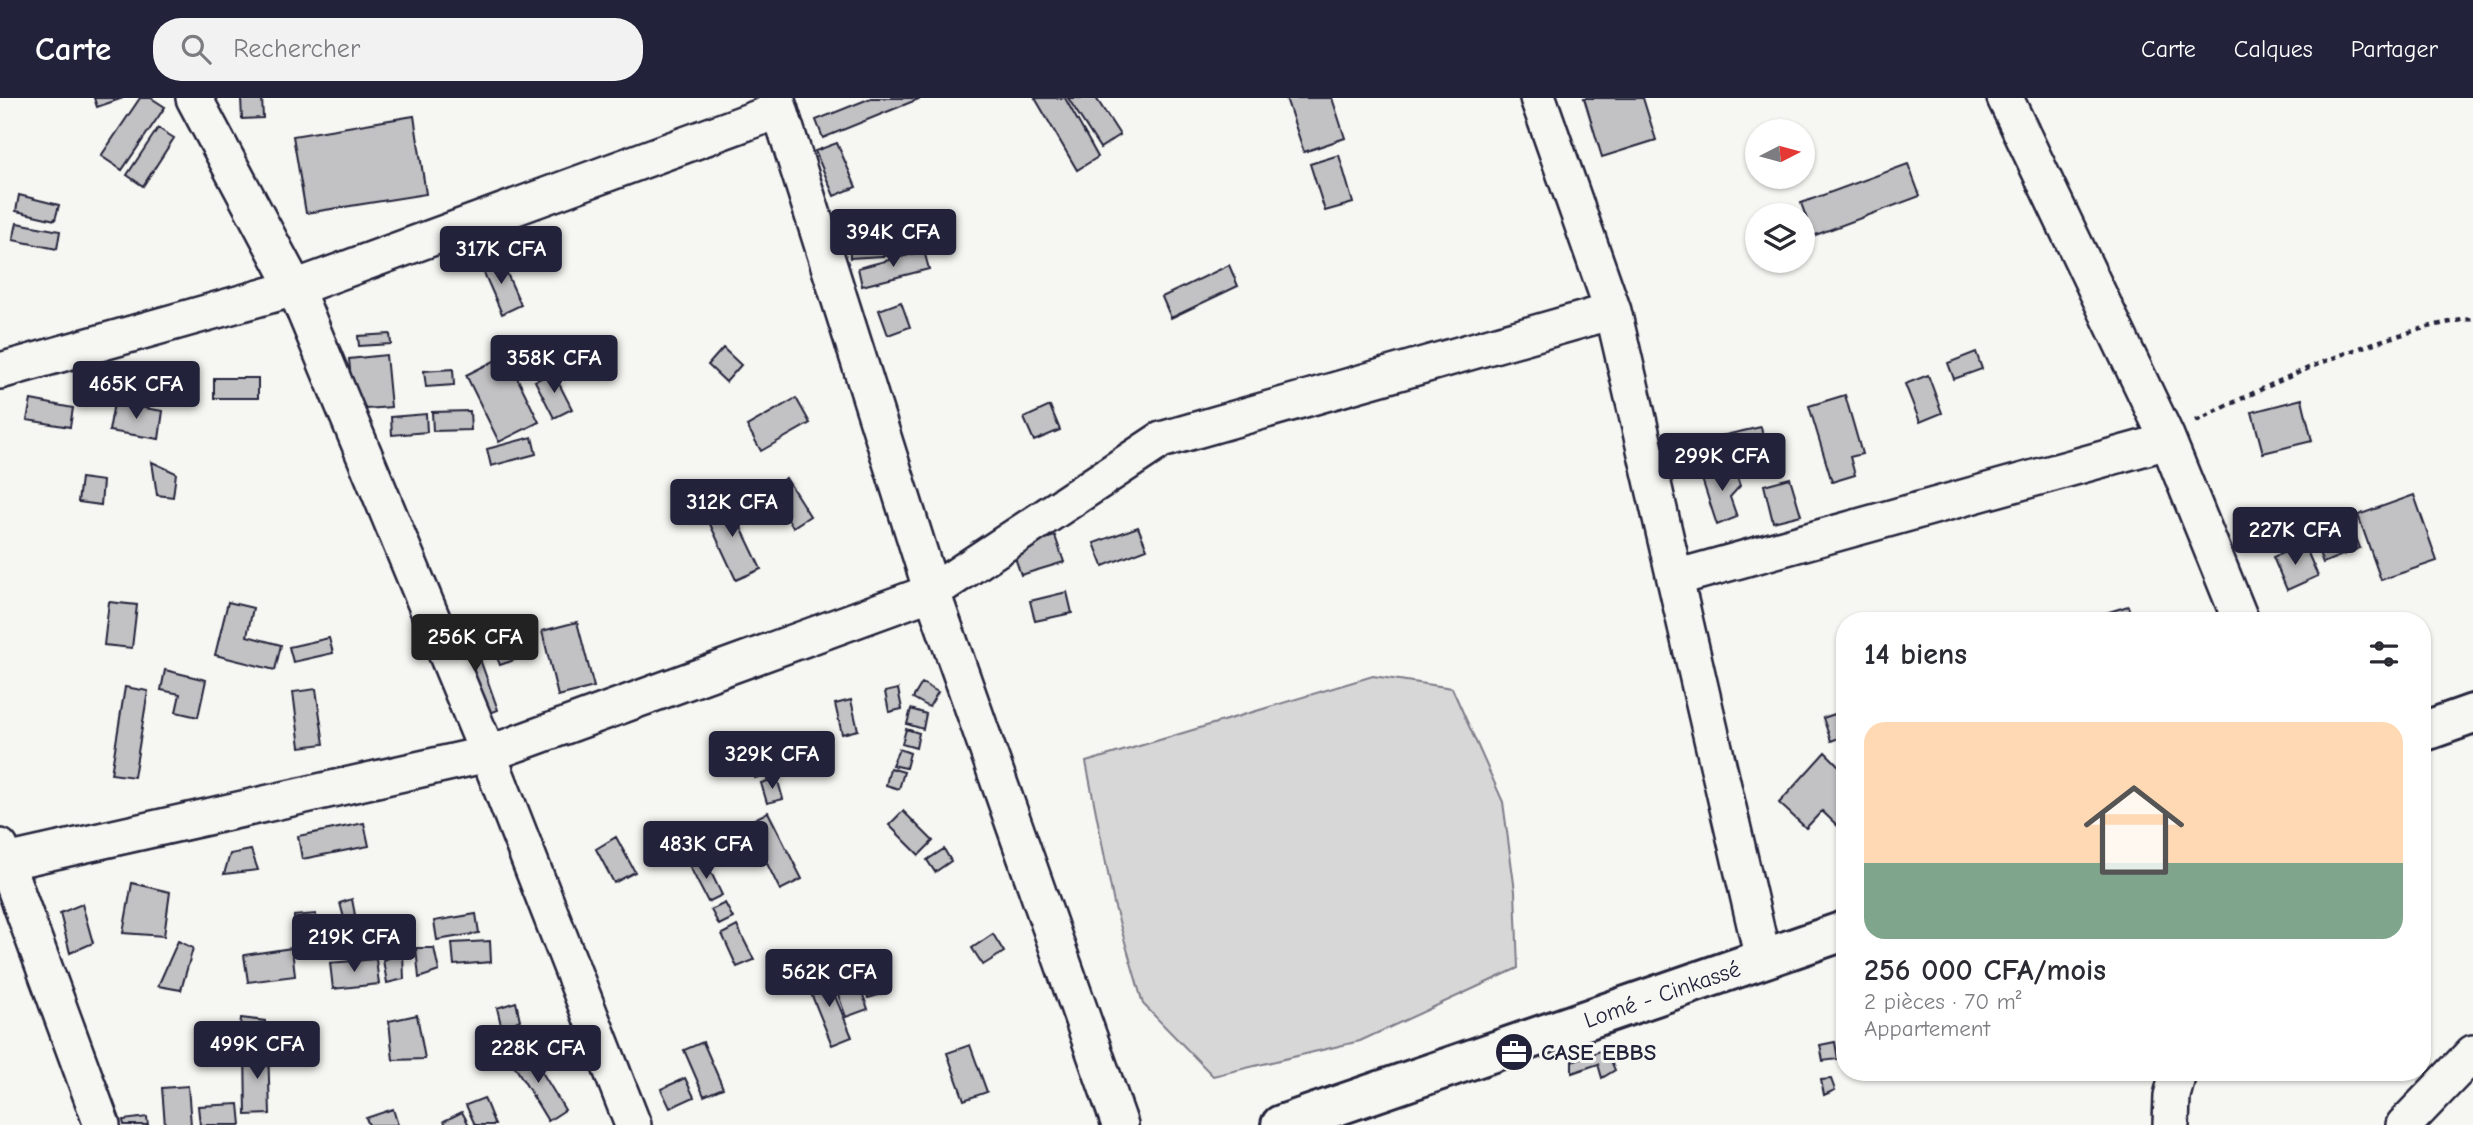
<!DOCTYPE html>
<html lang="fr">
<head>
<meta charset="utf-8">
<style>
	:root { --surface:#fff; --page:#f2f2f3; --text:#2b2b33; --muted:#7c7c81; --line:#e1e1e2; --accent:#22223b }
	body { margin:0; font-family:"Comic Neue",sans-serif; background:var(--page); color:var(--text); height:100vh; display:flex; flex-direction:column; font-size:26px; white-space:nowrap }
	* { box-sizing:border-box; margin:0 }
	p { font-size:23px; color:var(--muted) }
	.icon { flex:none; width:38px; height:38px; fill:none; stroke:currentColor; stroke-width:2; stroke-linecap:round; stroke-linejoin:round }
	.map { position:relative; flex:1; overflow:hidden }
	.details { position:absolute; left:1836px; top:514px; width:595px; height:469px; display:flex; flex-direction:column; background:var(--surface); border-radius:28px; box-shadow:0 2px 5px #0004 }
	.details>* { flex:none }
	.needle { width:46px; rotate:84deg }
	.fabs { position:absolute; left:1745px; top:21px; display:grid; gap:14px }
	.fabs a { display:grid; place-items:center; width:70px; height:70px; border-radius:50%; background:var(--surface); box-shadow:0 2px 5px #0004; font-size:35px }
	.price { position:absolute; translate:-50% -60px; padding:0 16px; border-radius:7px; background:var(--accent); color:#fff; font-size:23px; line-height:46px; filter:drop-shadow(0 2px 4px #0008) }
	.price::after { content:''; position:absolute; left:50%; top:42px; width:21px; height:16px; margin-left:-10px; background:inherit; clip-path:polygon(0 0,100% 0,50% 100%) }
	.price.selected { background:#222; color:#fff }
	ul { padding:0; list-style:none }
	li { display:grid; align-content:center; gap:14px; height:371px; padding:0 28px }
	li+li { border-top:2px solid var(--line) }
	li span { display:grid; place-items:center; height:217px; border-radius:21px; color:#555 }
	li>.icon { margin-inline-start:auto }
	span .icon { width:126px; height:126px; fill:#fffc; stroke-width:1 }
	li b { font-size:30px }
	h2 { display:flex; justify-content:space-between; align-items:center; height:84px; padding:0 28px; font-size:30px }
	header { display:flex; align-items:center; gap:42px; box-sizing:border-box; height:98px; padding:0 35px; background:var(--accent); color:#fff }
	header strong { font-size:33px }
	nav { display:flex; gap:38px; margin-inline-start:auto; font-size:24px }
	.search { width:490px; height:63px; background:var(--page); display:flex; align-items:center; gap:18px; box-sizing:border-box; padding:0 24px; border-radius:28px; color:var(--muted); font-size:26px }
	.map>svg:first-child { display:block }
	.green { fill:#d7d7d7; stroke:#7c7c89; stroke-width:2 }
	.building { fill:#c2c2c4; stroke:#22223b; stroke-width:2 }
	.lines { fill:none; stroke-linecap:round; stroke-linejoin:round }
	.minor-casing { stroke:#22223b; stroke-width:40 }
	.highway-casing { stroke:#22223b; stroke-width:44 }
	.path { stroke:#22223b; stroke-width:4.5; stroke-dasharray:5 5; stroke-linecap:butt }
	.minor { stroke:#f6f6f2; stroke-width:35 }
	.highway { stroke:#f6f6f2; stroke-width:38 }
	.labels { text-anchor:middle; stroke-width:6; stroke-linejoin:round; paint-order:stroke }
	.street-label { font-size:23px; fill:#22223b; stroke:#f6f6f2 }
	.poi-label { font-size:23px; font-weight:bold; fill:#22223b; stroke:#f6f6f2; text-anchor:start }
</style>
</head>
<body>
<header>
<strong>Carte</strong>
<div class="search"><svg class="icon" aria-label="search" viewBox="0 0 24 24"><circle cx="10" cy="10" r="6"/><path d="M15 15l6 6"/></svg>Rechercher</div>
<nav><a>Carte</a><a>Calques</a><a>Partager</a></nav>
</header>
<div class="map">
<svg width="2473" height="1027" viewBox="0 0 2473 1027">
	<rect width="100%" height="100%" fill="#f6f6f2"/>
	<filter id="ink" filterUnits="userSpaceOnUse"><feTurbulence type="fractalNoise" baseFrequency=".0143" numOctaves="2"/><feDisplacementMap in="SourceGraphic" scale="14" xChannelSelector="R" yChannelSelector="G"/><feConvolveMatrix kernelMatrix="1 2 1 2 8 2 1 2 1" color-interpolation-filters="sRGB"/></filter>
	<g filter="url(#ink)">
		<path class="green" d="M1373,578L1452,590L1503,704L1515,793L1518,870L1360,943L1213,978L1143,906L1114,806L1086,664Z"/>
		<path class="building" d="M94,0H123L97,9Z
			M140,0H151L165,9L122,72L101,58Z
			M241,0H262L263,20L242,21Z
			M871,0H921L823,40L816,22Z
			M1035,0H1065L1098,59L1077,72Z
			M1068,0H1096L1120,37L1100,50Z
			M1286,0H1332L1345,40L1304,54Z
			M1584,0H1643L1656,42L1602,59Z
			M414,18L426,96L306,115L293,38Z
			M158,30L174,40L143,88L127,77Z
			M837,45L856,89L834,98L815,53Z
			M1339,57L1353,105L1325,113L1310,66Z
			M1908,66L1920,98L1813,138L1801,105Z
			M19,97L59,107L55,122L16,113Z
			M17,125L60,133L57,151L13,142Z
			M896,132L898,157L850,160L849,135Z
			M924,153L929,171L862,188L858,170Z
			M500,160L521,207L502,216L481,168Z
			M1229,167L1238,188L1171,220L1162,199Z
			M901,204L910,229L888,237L879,212Z
			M390,236L391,246L359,248L358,238Z
			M723,250L741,267L726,284L708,267Z
			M1976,254L1982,271L1954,281L1948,265Z
			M386,257L391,309L354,312L349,261Z
			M506,257L539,324L499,344L466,277Z
			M453,271L454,287L426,289L424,273Z
			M553,274L572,311L554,320L535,283Z
			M1928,277L1942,315L1920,324L1905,286Z
			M214,280H258V300H214Z
			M1845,297L1862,356L1850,359L1855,377L1832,384L1809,308Z
			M796,300L810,325L761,353L747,328Z
			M2302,301L2312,343L2263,355L2252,314Z
			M31,302L73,310L70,329L27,322Z
			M114,305L163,313L159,341L109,333Z
			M1050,308L1060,332L1034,343L1024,320Z
			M470,313L471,332L433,333L432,314Z
			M426,316L427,334L392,337L391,319Z
			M1761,329L1768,364L1749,369L1746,356L1716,362L1712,340Z
			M532,339L536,356L491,368L487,351Z
			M152,364L176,375L173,399L157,397Z
			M1733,367L1740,388L1730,399L1737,419L1717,427L1701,378Z
			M81,380L103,383L101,407L78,404Z
			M786,380L810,418L793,429L769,391Z
			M1790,380L1801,417L1773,424L1764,387Z
			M699,385L707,402L692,409L684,391Z
			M2414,397L2437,463L2381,482L2358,417Z
			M727,400L761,471L736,482L703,411Z
			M2348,418L2360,450L2323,465L2311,433Z
			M1138,429L1147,451L1103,468L1094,445Z
			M1055,438L1064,464L1021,477L1012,451Z
			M2304,446L2318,478L2287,492L2273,459Z
			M1067,494L1072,515L1035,523L1030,503Z
			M109,504L137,507L132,550L104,547Z
			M228,504L253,510L247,538L281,547L275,572L215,557Z
			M2128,508L2133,523H2080Z
			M577,524L594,589L558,598L542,533Z
			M470,533L498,612L480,619L452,540Z
			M506,533L517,561L500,567L489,539Z
			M329,540L333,555L293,564L289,549Z
			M165,572L206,582L198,619L176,614L180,596L161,592Z
			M922,585L938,594L929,609L913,600Z
			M125,589L148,593L134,679L111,676Z
			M316,591L324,646L300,649L293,594Z
			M898,591L902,611L889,614L885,594Z
			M851,602L858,632L842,636L835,606Z
			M911,611L926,616L923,631L907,626Z
			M1844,613V638L1831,643L1823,620Z
			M906,631L919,635L916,650L902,646Z
			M764,636L775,674L755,680L743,642Z
			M805,647L807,661L784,664L783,650Z
			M899,651L910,655L906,670L892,667Z
			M1825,654L1844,673V730L1842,732L1822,713L1806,730L1779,705Z
			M890,670L904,674L899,691L886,687Z
			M777,680L783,701L767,705L761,685Z
			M903,713L933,743L919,757L889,727Z
			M768,714L802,781L780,792L747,725Z
			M364,725L369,748L302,761L298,738Z
			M616,739L635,774L614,785L596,751Z
			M944,751L951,763L935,774L927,762Z
			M251,752L258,772L224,776L230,756Z
			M705,762L722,797L708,804L690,769Z
			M132,785L170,794L164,838L123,835Z
			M352,801L355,817L344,820L340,805Z
			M725,805L733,820L719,827L711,812Z
			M82,806L93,845L70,855L60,815Z
			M316,816L318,852L296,853L294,818Z
			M476,816L479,835L437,842L434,823Z
			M737,828L754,862L737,869L722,836Z
			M391,832L394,850L354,856L352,838Z
			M993,836L1004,854L983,867L972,850Z
			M178,843L193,850L181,892L158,888Z
			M490,843L491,864L454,867L452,845Z
			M292,850L295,878L248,884L244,857Z
			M416,850H434L439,873L419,880Z
			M403,855L404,881L387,885L383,862Z
			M376,861L379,886L333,891L330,865Z
			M873,863L882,896L868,900L859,868Z
			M851,864L868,911L846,919L829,871Z
			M825,874L852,939L832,947L806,883Z
			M516,904L520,922L502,931L497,910Z
			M417,917L425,961L393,962L389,923Z
			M241,920L265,923L264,943L239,941Z
			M278,934L300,936L297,962L276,960Z
			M703,944L723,990L704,998L684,952Z
			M1835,944L1838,961L1823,963L1820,947Z
			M970,947L987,994L964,1002L947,955Z
			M268,949L270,1016L246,1017L245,950Z
			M528,951L565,1012L548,1023L511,962Z
			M1606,951L1615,972L1602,980L1598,966L1572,975V963Z
			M685,980L694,999L670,1010L661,991Z
			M1831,981L1835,992L1824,997L1821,982Z
			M188,988L191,1027H165L162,990Z
			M484,1000L495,1027H475L466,1007Z
			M239,1006L241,1027H200L198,1008Z
			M393,1011L398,1027H369L366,1020Z
			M462,1014L469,1027H446L444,1023Z
			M147,1019L148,1027H124L123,1022Z"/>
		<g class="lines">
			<defs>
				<path id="minor" d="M194,0L295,190L488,656L633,1027
					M776,0L932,494L1120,1027
					M1538,0L1613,213L1763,861
					M2005,0L2166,338L2241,523
					M0,273L295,190L780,12
					M1675,480L2168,343
					M0,749L102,1027
					M6,764L488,656L932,494L1161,342L1613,213
					M2171,1027L2172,998L2178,975
					M2404,1027L2473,955"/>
				<path id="highway" d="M2422,634L2473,616
					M1281,1027L1844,833"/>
			</defs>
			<use href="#minor" class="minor-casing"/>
			<use href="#highway" class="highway-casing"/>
			<path class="path" d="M2196,323C2263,290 2328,258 2400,237C2424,230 2447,223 2473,221"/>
			<use href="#minor" class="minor"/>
			<use href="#highway" class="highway"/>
		</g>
	</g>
	<defs>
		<symbol id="office-disc" viewBox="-11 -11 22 22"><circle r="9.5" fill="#22223b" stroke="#f6f6f2"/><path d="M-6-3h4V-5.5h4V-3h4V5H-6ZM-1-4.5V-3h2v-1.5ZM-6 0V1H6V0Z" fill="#fff"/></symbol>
	</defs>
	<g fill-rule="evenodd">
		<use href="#office-disc" x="1492" y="932" width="44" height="44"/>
	</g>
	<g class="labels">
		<g class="street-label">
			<text transform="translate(1662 896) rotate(-19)" y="8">Lomé - Cinkassé</text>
		</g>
		<g class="poi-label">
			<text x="1541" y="962">CASE EBBS</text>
		</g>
	</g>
</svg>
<div class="fabs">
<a><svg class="needle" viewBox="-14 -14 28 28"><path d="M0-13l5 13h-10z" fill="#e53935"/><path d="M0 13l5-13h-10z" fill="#7c7c81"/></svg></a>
<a><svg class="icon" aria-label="layers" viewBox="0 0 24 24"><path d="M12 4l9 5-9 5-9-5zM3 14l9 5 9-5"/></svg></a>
</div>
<b class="price" style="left:893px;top:171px">394K CFA</b>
<b class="price" style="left:501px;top:188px">317K CFA</b>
<b class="price" style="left:554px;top:297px">358K CFA</b>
<b class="price" style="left:136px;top:323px">465K CFA</b>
<b class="price" style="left:1722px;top:395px">299K CFA</b>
<b class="price" style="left:732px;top:441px">312K CFA</b>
<b class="price" style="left:2295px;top:469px">227K CFA</b>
<b class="price selected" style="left:475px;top:576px">256K CFA</b>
<b class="price" style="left:772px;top:693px">329K CFA</b>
<b class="price" style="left:706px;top:783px">483K CFA</b>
<b class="price" style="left:354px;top:876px">219K CFA</b>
<b class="price" style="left:829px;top:911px">562K CFA</b>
<b class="price" style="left:257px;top:983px">499K CFA</b>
<b class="price" style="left:538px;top:987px">228K CFA</b>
<section class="details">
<h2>14 biens<svg class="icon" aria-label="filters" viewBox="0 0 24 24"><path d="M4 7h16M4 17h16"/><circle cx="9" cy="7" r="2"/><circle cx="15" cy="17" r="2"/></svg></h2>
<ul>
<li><span style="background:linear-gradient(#ffd9b3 65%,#7fa58c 0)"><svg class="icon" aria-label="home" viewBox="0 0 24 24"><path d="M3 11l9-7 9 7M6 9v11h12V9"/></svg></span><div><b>256 000 CFA/mois</b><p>2 pièces · 70 m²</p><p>Appartement</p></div></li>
</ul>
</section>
</div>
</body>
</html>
